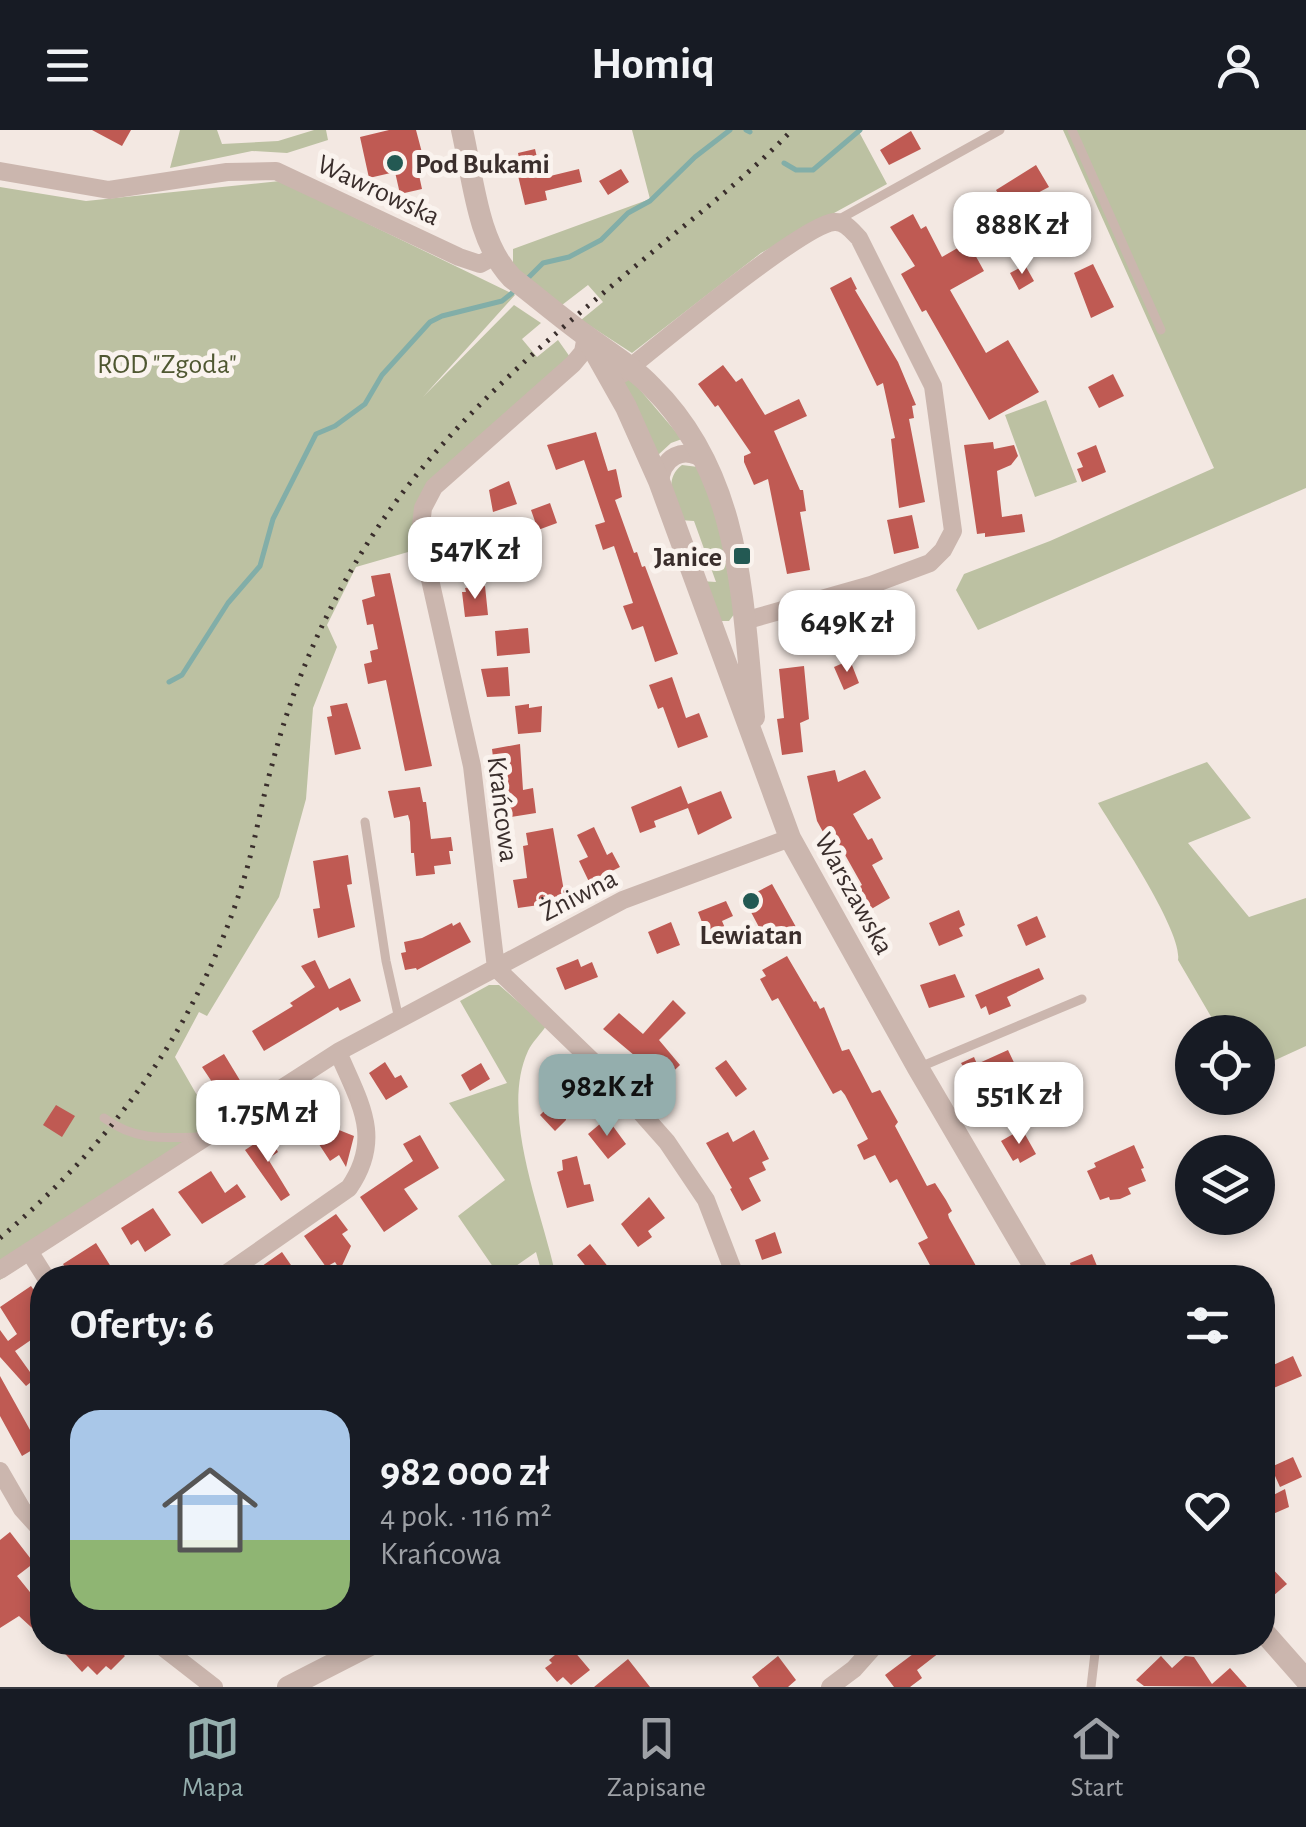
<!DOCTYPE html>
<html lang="pl">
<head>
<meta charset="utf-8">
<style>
	:root { --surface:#171b24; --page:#20242c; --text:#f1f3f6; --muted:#9ea1a6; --line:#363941; --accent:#94aead }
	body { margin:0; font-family:"Alegreya Sans",sans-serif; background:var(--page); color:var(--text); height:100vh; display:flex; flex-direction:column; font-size:38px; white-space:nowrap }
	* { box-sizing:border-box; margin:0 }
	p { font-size:32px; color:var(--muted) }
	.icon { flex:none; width:55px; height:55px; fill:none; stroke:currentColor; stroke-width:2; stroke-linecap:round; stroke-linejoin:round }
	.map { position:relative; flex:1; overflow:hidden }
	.side { position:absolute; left:30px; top:1135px; width:1245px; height:390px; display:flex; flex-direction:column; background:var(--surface); border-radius:40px; box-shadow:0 5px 15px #0003 }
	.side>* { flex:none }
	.buttons { position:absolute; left:1175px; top:885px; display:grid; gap:20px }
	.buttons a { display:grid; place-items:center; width:100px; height:100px; border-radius:50%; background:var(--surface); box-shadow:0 5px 15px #0003; font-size:50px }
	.price { position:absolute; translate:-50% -85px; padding:0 22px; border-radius:20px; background:#fff; color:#222; font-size:32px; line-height:65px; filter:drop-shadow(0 2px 5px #0008) }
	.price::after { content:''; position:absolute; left:50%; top:60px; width:30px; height:22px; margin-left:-15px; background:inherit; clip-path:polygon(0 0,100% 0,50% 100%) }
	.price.current { background:var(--accent); color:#111 }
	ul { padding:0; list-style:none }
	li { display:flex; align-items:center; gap:30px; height:250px; padding:0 40px }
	li span { display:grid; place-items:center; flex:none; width:280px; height:200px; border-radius:30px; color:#555 }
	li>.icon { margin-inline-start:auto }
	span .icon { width:120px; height:120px; fill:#fffc; stroke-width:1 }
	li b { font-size:42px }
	h2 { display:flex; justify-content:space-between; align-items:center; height:120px; padding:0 40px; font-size:42px }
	header { display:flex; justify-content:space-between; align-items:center; height:130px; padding:0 40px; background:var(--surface); font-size:45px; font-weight:700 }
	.menu { display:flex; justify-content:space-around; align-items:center; height:140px; border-top:2px solid var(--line); background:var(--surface); font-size:28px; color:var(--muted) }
	.menu a { display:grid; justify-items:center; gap:5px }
	.menu .current { color:var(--accent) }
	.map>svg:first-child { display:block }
	.green { fill:#bcc1a2 }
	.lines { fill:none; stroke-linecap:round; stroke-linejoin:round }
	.stream { stroke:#82aea8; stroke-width:5 }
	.building { fill:#bf5a53 }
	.service { stroke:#cbb6ae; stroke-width:9 }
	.minor { stroke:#cbb6ae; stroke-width:18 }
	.tertiary { stroke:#cbb6ae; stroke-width:22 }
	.rail { stroke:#3a2e2c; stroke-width:5; stroke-dasharray:2.5 8; stroke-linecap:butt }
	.poi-dot { fill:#235953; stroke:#faf3ee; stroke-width:4 }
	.labels { text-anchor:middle; stroke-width:10; stroke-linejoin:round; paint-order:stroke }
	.poi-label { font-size:28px; font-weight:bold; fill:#3a2e2c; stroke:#faf3ee; text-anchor:start }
	.street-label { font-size:28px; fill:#3a2e2c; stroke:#faf3ee }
	.park-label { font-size:28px; fill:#4f5731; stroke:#faf3ee }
</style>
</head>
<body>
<header><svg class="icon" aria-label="menu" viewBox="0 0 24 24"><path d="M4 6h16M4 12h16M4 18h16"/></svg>Homiq<svg class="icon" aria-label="person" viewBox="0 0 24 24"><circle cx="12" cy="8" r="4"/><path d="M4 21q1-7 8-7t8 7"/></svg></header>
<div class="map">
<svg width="1306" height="1557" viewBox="0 0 1306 1557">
	<rect width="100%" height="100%" fill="#f3e8e2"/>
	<path class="green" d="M180,0H217L222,14L278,11L314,0H326L328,10L287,23L252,21L170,38Z
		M632,0H858L887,54L761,123L632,223L581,190L603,172L588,155L562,175L513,137V119L650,69Z
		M1063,0H1306V358L978,500L956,460L964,444L1050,411L1214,338Z
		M280,51L515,165L423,267L514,175L541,193L522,209L537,227L558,210L570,227L417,375L412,398L415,420L356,437L327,495L337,517L313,578L306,669L279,767L207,886L199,882L175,927L221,1007L0,1150V57L86,71Z
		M630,248L682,309L671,313L658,325L623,253Z
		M1046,270L1077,352L1035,367L1005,285Z
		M682,335L698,337L716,377L735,483L729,491H721L701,451L716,452L694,391L679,390C674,371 663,349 682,335Z
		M1207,632L1251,688L1188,713L1249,787L1306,768V916L1258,938V902H1220L1178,830C1183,802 1116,703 1098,673Z
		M489,855H499L546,896C541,904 532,912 528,921C499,984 543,1083 556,1147H543L536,1122L500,1147L458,1086L505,1050L449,973L507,953L460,871Z"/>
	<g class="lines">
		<path class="stream" d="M746,0L750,2
			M784,33L796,40H813L860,0
			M525,151L543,133L569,127L601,110L628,83L650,71L695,27L730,0
			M169,552L182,545L228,473L260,436L273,389L316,304L335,296L365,274L382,245L430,192L442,186L502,171L517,159"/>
	</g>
	<path class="building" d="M92,0H131L122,16Z
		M389,0H416L425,34L417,36L422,59L400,64L395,42L369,48L360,7Z
		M911,1L921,19L889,35L880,20Z
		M535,19L542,48L579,39L582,52L545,61L547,70L525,75L514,29L519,28L518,23Z
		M1036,35L1049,57L1007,79L996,60Z
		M621,39L629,52L608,65L599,51Z
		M913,84L921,99L926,96L942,127L968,112L984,141L950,160L986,223L1008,210L1039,262L989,290L926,180L922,182L901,144L915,136L890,97Z
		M1093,134L1114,177L1091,188L1074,143Z
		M1025,135L1034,151L1019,160L1010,143Z
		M851,147L857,159L855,160L898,232L916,275L912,276L914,288L909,289L925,372L899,378L891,309L895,308L883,253L877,256L830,158Z
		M723,235L736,252L742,248L765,285L799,269L807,286L774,301L800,360H803L806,381L800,382L810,440L787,444L768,349L754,355L744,332V326L751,323L718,275L715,277L698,254Z
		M1113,244L1124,266L1099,278L1088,257Z
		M596,302L608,341L616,339L622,367L615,370L634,423L637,422L642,437L645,436L678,524L655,532L643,496L632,500L623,476L633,473L614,416L603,420L595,395L605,392L584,330L556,340L547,315Z
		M993,312L994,319L1014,315L1018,326L1011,335L997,341L998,351L1002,387L1022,384L1025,402L985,407V403L977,404L964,315Z
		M1096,315L1106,342L1082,352L1077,339L1083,337L1077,323Z
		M509,351L517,374L493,382L489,360Z
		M550,373L557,393L538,400L531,380Z
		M912,385L919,418L894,424L887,390Z
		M492,418L495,444L474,446L472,421Z
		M390,443L432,636L405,641L386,550L368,554L364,534L372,532L370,521L378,519L373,494L367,495L362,470L375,466L371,446Z
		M485,456L488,485L465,487L462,462H466L465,458Z
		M528,498L530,523L497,526L495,501Z
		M850,530L859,553L844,560L834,537Z
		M804,536L809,589L800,593L803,622L782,625L777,589L784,588L779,539Z
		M508,537L510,566L487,567L481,539Z
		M672,547L686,588L699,583L708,607L678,618L663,577L658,579L649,555Z
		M347,573L361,619L335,625L327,587L332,586L330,576Z
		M529,574V578L542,576L541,602L518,604L515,576Z
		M520,614L523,660L533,658L536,683L511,687L506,646L501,647L499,635H494L492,619Z
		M835,640L838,652L865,640L881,668L853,684L868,710L872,708L883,729L872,735L890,768L868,781L855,759L862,755L835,707L828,711L817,691L807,646Z
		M681,656L688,674L721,661L732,688L698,705L688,678L654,691L656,697L640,703L631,677Z
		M420,657L423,672H426L431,709L451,707L453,721H449L451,734L434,736L435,744L416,746L414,723H411L410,692L408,685L394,688L388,661Z
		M594,697L607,725L612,722L620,737L610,742L613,747L592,758L579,731L588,727L577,705Z
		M553,698L565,767L552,769L553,773L518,778L513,750L527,748L523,716L528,715L526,703Z
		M348,725L352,754L347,755L355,797L318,808L313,779L320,778L313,731Z
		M772,754L796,797L767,812L744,769Z
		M726,771L733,786L722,791L725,798L707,805L698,782Z
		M959,780L965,795L959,798L963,806L939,816L929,793Z
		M1037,786L1046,807L1026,816L1017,795Z
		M460,792L471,812L417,840L416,838L405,840L401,823L406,822L404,812L422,808L452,793L453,796Z
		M671,792L680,815L657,824L648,802Z
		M787,826L814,872L816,871L820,879L824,877L842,921L849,919L872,963L880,960L898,992L895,996L927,1056L935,1053L946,1070L952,1081L948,1084L949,1088L976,1136L954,1148H937L918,1113L928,1108L897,1049L890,1053L875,1025L864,1030L857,1015L868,1009L845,965L841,960L833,964L778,868L772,871L760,849L766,846L762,840Z
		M578,829L581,837L592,832L598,847L565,860L556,838Z
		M315,830L329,859L350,848L361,871L340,881L338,877L264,921L252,901L293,876L290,873L315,857L301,836Z
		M1039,838L1044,849L1007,867L1011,876L989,885L986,876L981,879L975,865Z
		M955,844L965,867L929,878L920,855Z
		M673,870L686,883L659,910L680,935L663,951L658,946L654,950L639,933L641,931L603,899L619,883L643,904Z
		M1008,920L1019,943L1014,956L975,975L960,942L965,940L961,933L974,927L977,934Z
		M224,924L241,952L223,963L221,959L218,961L202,937Z
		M726,930L747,959L736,967L715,938Z
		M385,932L395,948L401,945L408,957L386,970L369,943Z
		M481,933L490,949L470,961L461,945Z
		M1059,944L1072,966L1051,977L1039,956Z
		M568,950L585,967L568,988L566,985V990L555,1001L540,985L547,978L543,974Z
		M326,970L336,986L324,994L354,1006L346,1037L339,1025L330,1031L311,1002L303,1007L293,990L300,986L298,984L301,985Z
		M56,975L75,986L62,1007L43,995Z
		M607,988L626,1014L608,1029L588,1004Z
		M1022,999L1036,1024L1020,1033L1018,1028L1013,1031L1001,1011Z
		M754,1000L769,1029L762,1032L766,1040L749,1048L761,1071L742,1081L730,1059L732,1058L706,1013L728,1002L733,1012Z
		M268,1005L278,1022L268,1029L290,1065L281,1071L245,1020Z
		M420,1005L439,1038L404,1059L418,1079L384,1102L360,1067L413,1031L403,1014Z
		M1134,1015L1144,1038L1141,1039L1146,1051L1128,1058L1131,1064L1120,1069L1110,1070L1109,1067L1100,1070L1087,1041L1096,1037L1094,1033Z
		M577,1026L584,1055L590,1054L594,1071L567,1078L557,1042L563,1040L562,1030Z
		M211,1041L225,1063L237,1054L246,1067L202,1094L178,1062Z
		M649,1067L665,1088L648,1101L652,1107L638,1117L621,1094Z
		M153,1078L171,1105L145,1122L138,1110L131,1115L121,1098Z
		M336,1084L348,1100L342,1104L351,1116L340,1140L335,1132L326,1137L304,1106Z
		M775,1102L782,1123L762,1130L755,1110Z
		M96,1113L118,1148H72L63,1134Z
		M590,1114L617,1148H595L577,1125Z
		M282,1122L293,1138L279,1148H245Z
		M1092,1124L1102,1148H1056L1055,1144L1071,1137L1070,1133Z
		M31,1156L42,1172L31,1179L39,1190L34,1194L41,1203L15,1221L35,1249L26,1256L0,1227V1200L8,1211L17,1204L0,1177Z
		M1293,1226L1302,1246L1262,1263V1240Z
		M0,1246L39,1316L22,1326L0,1286Z
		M1293,1327L1302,1347L1280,1357L1271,1337Z
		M1285,1359L1289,1377L1266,1387L1262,1371Z
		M10,1402L34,1433L17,1446L42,1477V1507L19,1486L0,1498V1410Z
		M1262,1428L1287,1454L1273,1466L1270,1462L1262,1469Z
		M54,1512H111L125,1526L111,1540L106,1536L97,1545L88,1536L82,1542Z
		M929,1512H953L917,1540L922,1548L910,1557H894L885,1545Z
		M568,1514L590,1540L571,1555L563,1547L557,1552L545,1538L552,1533L549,1530Z
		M778,1526L796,1550L788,1557H759L752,1547Z
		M1161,1526L1172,1538L1185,1526L1194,1527L1212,1554L1230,1538L1247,1557L1144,1556L1136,1550Z
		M628,1529L650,1557H594Z"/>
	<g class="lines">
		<path class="service" d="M1072,0L1161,200
			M836,91L1000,0
			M365,692L386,831L399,889
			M920,937L1082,869
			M104,988C135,1011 164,1008 201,1007
			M1091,1557L1095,1523L1100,1512"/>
		<path class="minor" d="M0,41L109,60L227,42L276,41L459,127L480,134L495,126
			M586,206L583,222L573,234L434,357L423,378L420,405L472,636L496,838L612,950L667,1012L706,1070L736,1148
			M622,244C656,217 802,95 834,92C845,91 852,101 859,108L933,256L953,401L943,420L930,433L871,455L744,491
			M660,354C661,327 684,314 706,332
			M29,1121L46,1148
			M0,1140L338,922L623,770L790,708
			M220,1148L349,1058C384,1007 359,972 338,922
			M0,1341L22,1379L42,1401
			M156,1512L214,1557
			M830,1557L854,1539L878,1512"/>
		<path class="tertiary" d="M462,0C473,47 477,112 512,148C537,167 560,187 585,205C608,222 632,236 652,257C742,346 742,469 754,587
			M586,206L626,277L659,351L790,708L918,938L1041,1148
			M1262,1500L1306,1550
			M288,1557L376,1512"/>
		<path class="rail" d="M0,1108C115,1010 197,897 243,752C255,714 261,673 272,635C292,557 324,482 367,414C442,295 549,208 656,119C702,81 750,44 792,0"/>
	</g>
	<g class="poi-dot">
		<circle cx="395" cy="33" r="10"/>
		<rect x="732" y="416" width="20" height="20" rx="5"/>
		<circle cx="751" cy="771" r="10"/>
	</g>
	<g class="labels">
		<g class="poi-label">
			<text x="415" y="43">Pod Bukami</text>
			<text x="722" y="436" text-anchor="end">Janice</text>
			<text x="751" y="814" text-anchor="middle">Lewiatan</text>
		</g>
		<g class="street-label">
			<text transform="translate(379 59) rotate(25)" y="10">Wawrowska</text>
			<text transform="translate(504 679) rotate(83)" y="10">Krańcowa</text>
			<text transform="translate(855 763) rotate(61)" y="10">Warszawska</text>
			<text transform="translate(578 764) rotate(-27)" y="10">Żniwna</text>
		</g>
		<g class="park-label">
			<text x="167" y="243">ROD "Zgoda"</text>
		</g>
	</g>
</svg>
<div class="buttons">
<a><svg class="icon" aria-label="locate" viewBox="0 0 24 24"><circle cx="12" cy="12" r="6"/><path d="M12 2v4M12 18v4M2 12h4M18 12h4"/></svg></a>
<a><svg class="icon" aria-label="layers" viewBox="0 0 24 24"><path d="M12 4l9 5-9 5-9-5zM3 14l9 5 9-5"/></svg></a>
</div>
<b class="price" style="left:1022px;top:147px">888K zł</b>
<b class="price" style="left:475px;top:472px">547K zł</b>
<b class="price" style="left:847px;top:545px">649K zł</b>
<b class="price current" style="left:607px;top:1009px">982K zł</b>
<b class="price" style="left:1019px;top:1017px">551K zł</b>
<b class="price" style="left:268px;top:1035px">1.75M zł</b>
<section class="side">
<h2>Oferty: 6<svg class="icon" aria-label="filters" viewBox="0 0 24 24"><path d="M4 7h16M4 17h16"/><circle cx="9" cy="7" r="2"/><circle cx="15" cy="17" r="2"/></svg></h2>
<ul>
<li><span style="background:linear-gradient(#a9c7e8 65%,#8fb573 0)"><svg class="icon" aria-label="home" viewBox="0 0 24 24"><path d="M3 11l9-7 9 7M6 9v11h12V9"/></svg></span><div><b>982 000 zł</b><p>4 pok. · 116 m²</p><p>Krańcowa</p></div><svg class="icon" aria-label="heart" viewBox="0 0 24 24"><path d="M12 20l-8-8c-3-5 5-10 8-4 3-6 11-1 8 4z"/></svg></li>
</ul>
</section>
</div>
<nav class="menu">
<a class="current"><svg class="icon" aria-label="map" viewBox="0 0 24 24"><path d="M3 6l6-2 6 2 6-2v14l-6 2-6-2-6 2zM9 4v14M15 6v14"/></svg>Mapa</a>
<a><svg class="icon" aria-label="saved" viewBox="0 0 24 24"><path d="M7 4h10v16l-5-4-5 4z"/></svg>Zapisane</a>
<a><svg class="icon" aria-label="home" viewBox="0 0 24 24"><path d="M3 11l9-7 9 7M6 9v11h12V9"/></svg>Start</a>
</nav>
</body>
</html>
